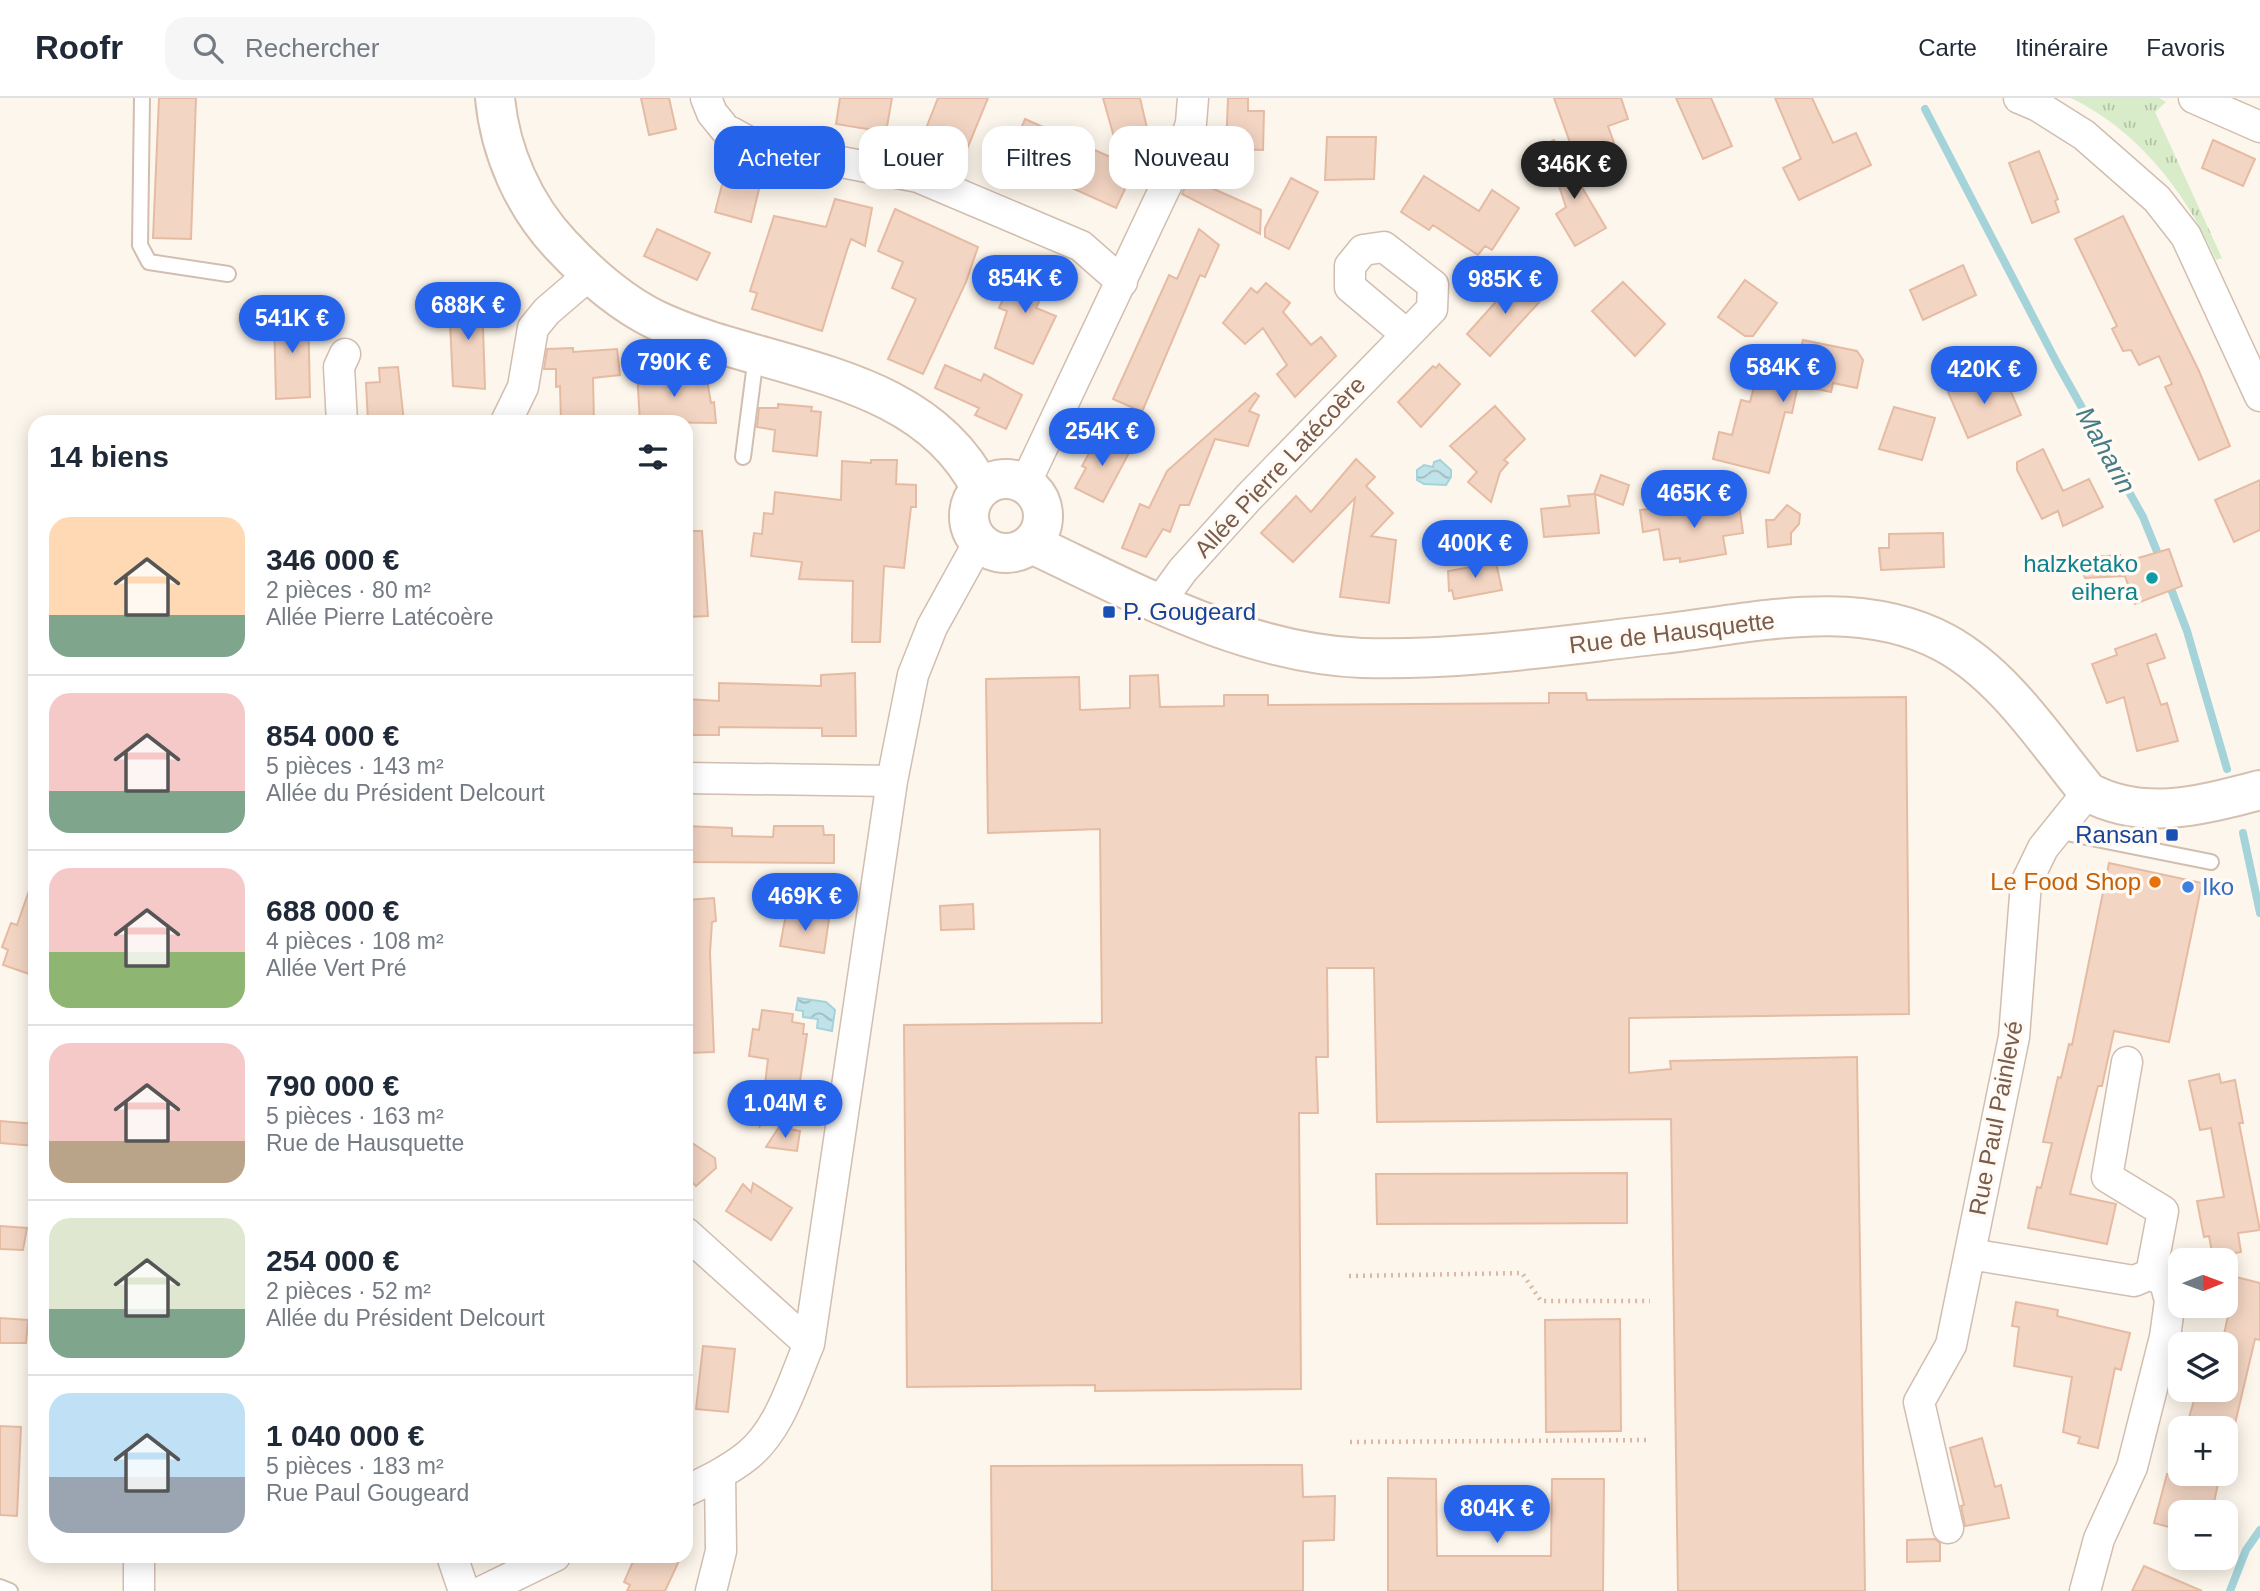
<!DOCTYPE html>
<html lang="fr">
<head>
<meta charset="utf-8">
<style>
	:root { --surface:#fff; --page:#f6f6f7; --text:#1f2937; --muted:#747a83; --line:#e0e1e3; --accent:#2563eb }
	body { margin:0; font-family:Arial,sans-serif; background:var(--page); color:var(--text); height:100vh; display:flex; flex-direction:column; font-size:26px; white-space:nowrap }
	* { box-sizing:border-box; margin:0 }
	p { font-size:23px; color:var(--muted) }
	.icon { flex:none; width:38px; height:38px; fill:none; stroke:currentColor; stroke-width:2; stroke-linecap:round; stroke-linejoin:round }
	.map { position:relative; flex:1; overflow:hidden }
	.drawer { position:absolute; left:28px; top:317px; width:665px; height:1148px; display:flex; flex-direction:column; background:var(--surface); border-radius:21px; box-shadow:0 4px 18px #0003 }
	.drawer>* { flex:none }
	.hud { position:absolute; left:714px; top:28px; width:665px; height:63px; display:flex; gap:14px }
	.needle { width:46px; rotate:89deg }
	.tools { position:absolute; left:2168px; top:1150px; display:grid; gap:14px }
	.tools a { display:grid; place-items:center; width:70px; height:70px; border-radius:14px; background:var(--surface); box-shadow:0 4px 18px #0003; font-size:35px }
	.price { position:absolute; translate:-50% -60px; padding:0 16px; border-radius:24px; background:var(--accent); color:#fff; font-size:23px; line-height:46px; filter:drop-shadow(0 2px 4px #0008) }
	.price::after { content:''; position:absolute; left:50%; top:42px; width:21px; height:16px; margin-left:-10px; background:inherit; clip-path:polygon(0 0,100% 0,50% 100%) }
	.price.on { background:#222; color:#fff }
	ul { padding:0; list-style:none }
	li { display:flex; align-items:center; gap:21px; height:175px; padding:0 21px }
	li+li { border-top:2px solid var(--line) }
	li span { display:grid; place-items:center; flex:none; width:196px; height:140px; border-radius:21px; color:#555 }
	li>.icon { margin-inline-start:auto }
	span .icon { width:84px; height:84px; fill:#fffc; stroke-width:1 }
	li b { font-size:30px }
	h2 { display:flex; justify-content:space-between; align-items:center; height:84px; padding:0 21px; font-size:30px }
	.pill { padding:0 24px; border-radius:21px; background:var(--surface); box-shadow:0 4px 18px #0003; font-size:24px; line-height:63px }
	.pill.on { background:var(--accent); color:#fff }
	header { display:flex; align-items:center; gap:42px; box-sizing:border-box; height:98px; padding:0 35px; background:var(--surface); border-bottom:2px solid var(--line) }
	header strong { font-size:33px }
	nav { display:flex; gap:38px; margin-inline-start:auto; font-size:24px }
	.search { width:490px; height:63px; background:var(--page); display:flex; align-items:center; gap:18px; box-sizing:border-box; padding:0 24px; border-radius:21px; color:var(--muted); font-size:26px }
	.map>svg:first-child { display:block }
	.grass { fill:url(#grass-tufts) }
	.water { fill:url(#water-waves); stroke:#a5d3da; stroke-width:2 }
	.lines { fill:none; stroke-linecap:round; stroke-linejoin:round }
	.stream { stroke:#a5d3da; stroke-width:8 }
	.building { fill:#f3d5c3; stroke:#e6bba3; stroke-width:2 }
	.lane-casing { stroke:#d1beb0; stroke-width:18 }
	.street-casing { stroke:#d1beb0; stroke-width:33 }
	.secondary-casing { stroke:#d6c0b0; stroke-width:42 }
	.path { stroke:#d9b8a5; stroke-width:4.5; stroke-dasharray:2 5; stroke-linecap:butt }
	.lane { stroke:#fff; stroke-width:14 }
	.street { stroke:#fff; stroke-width:30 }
	.secondary { stroke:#fff; stroke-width:38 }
	.culture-dot { fill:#0f9aa8; stroke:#fffaf3; stroke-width:2.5 }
	.transit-dot { fill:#1a4fb4; stroke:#fffaf3; stroke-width:2.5 }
	.food-dot { fill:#e8710a; stroke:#fffaf3; stroke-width:2.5 }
	.shop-dot { fill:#3f7fe0; stroke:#fffaf3; stroke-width:2.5 }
	.labels { text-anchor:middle; stroke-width:7; stroke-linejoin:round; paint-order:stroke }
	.street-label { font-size:24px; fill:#7a5c4d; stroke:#fffaf3 }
	.culture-label { font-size:24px; fill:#0d838f; stroke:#fffaf3; text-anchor:end }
	.transit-label { font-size:24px; fill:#164399; stroke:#fffaf3; text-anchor:start }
	.food-label { font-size:24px; fill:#c56008; stroke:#fffaf3; text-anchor:end }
	.shop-label { font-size:24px; fill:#366cbe; stroke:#fffaf3; text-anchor:start }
	.water-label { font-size:26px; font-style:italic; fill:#437c86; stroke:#fffaf3 }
</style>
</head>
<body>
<header>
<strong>Roofr</strong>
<div class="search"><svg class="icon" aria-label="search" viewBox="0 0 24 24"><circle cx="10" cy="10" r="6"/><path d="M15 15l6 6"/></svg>Rechercher</div>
<nav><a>Carte</a><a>Itinéraire</a><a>Favoris</a></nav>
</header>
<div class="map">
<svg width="2260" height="1493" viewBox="0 0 2260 1493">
	<defs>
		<pattern id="grass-tufts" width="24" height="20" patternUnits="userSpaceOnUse" patternTransform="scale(1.75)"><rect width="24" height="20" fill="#d8ecc9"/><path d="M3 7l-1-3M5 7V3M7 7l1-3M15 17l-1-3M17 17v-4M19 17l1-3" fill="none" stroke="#b4c2a5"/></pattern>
		<pattern id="water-waves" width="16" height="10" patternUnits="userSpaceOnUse" patternTransform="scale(1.75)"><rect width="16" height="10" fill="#bfe3e8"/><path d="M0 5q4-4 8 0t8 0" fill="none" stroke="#a0bbbe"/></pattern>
	</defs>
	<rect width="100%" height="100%" fill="#fdf6ec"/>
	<path class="grass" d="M2071,0H2159L2166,4L2155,14L2222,160L2216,162C2187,96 2138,32 2071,0Z"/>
	<path class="water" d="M1440,362L1451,372V379L1446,387L1424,386L1417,382V372L1424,367L1433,369L1434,364Z
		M798,900L826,904L835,912L832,933L817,930L818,921L803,919V913L796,912Z"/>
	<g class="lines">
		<path class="stream" d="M1925,11L2057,265L2143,419L2160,461
			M2168,483L2187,533L2227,671
			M2243,735L2260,815
			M2230,1493L2246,1452L2260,1432"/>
	</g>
	<path class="building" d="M159,0H196L191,141L153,140Z
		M641,0H669L676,31L649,37Z
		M840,0H892L886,34L836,26Z
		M938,0H988L965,56L923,38Z
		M1103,0H1140L1147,30L1114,39Z
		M1228,0H1248V13H1264L1263,52L1226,51Z
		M1554,0H1621L1628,21L1608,28L1619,59L1607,69L1582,78Z
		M1676,0H1711L1732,48L1703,61Z
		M1775,0H1812L1833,45L1856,35L1871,67L1799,102L1783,70L1801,61Z
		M1025,21L1135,70L1116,110L1050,80L1046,89L1013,75L1015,68L1007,64Z
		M1327,39H1376L1374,81L1325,82Z
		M1554,42L1606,130L1575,148L1556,116L1566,109L1545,46Z
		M2213,42L2255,61L2243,88L2202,70Z
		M2039,53L2058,101L2055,103L2059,114L2032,125L2009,65Z
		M1424,78L1479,113L1492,92L1519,110L1492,152L1485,148L1478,157L1433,127L1429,132L1401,114Z
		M724,79L760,87L751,124L715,114Z
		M1189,80L1261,112L1260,136L1182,96Z
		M1291,80L1318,94L1289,151L1265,139V130Z
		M835,101L872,110L865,148L851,141L847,152L822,233L752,211L757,195L750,193L774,118L826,129Z
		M895,111L978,149L966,184L923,276L888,261L916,201L892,190L903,164L878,153Z
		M2123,118L2199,273L2230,348L2199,362L2165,289L2172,286L2159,258L2139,267L2131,252L2123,253L2112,231L2117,228L2075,141Z
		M657,131L710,155L697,182L644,158Z
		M1199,131L1219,147L1205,179L1200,177L1142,314L1113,301L1169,177L1177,181Z
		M1020,164L1051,178L1036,210L1056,218L1033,266L995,250L1007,213L999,210Z
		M1963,167L1976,197L1923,222L1910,192Z
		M1519,178L1543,200L1490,258L1467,236Z
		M1745,182L1777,205L1753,238H1745L1718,219Z
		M1623,184L1665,226L1635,258L1592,213Z
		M1266,185L1290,205L1283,214L1311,247L1321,239L1336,258L1295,299L1277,276L1287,267L1263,230L1245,246L1223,225L1251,190L1257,195Z
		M463,198H482L485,291L453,288L449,203L463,202Z
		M308,212L310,299L276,301L274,218Z
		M1803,242L1857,253L1863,262L1857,290L1833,285L1831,294L1798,287L1792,315L1785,314L1769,375L1713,361L1719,334L1732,337L1741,302L1750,304L1755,285L1771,277L1793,283Z
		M573,250V254L617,251L620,277L593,280L594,324H561L560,288L556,289V271H544L547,251Z
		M1439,266L1460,286L1421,329L1398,304L1433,268L1436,270Z
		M945,267L981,283L984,276L1022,297L1006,331L975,317L979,310L935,290Z
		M398,269L404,324H368L366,285L380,284L379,270Z
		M665,272L666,278L692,276V282H707L711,305L714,304L716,325L640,324L637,274Z
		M1975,282L1981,292L2006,282L2021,317L1968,340L1948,294Z
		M1255,295L1259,298L1249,313L1259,317L1248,348L1215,341L1189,407H1180L1170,434L1163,431L1146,459L1122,450L1140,406L1149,410L1167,373Z
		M778,306L812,309L811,313L821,314L817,358L773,353L775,332L757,329L759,310H778Z
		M1495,308L1525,341L1504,362L1508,365L1500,374L1491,404L1468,384L1477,374L1450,348Z
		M1894,309L1935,320L1922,362L1879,351Z
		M1099,337L1130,353L1103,404L1075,390L1086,370L1082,368Z
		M2043,351L2063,393L2089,381L2103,409L2063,428L2058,413L2042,421L2017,372V364Z
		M1356,361L1375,379L1366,388L1393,415L1371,438L1396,442L1389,505L1340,499L1355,400L1293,464L1261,435L1296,398L1311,414Z
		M871,362H897L896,386L916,387V409H911L904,470L884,468L880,544H852L853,483L799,481L802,464L751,458L754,435L762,436L764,415L773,416L775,394L841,402L842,363L871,365Z
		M1601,377L1629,387L1623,407L1595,396L1599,435L1544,439L1541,411L1570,408L1568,398L1594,396Z
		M2260,382V432L2234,444L2215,402Z
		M1738,399L1743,435L1723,438L1726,456L1680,464V460L1664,462L1659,431L1643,434L1640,412L1670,408L1671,416L1719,409L1718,401Z
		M1787,407L1800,416L1799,426L1791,435V446L1768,449L1766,422H1774Z
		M686,433H702L708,518L686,519Z
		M1943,435L1944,469L1881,472L1879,450H1889V436Z
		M2169,451L2182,488L2135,506L2123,473L2124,478L2085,480L2077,460L2120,457L2121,465Z
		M1495,460L1502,492L1454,501L1452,492L1449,493L1448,473L1488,466Z
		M2156,536L2165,560L2147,566L2161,607L2167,605L2178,643L2137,653L2124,599L2107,605L2092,566L2117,557L2115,551Z
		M855,575L856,638H822V630L719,629V637H686V601L719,603V585L821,588V577Z
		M1158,577L1160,609L1224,608V597H1268V607L1549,605V595H1586L1587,602L1906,599L1909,916L1629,920V975L1671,971L1670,963L1857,959L1865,1493H1678L1671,1021L1377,1024L1374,870H1327L1328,959H1316L1318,1015H1299L1301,1291L1095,1293V1287L907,1289L904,927L1102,925L1100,731L988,735L986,581L1079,579L1080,612L1130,610V578Z
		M686,728L732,730V738L773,739L774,728H823L824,737H834V765L686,764Z
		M2109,765L2202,785L2169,944L2114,933L2102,988H2098L2070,1096L2116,1106L2107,1146L2028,1130L2037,1089L2041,1090L2052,1045L2043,1044L2058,979L2061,980L2069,946L2072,947Z
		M32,784H35V878L3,867L8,852L2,849L11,825L17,827Z
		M714,800L716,823L712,824L710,855L714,954L686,955V802Z
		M973,806L974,831L941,832L940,808Z
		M786,816L829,821L824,855L780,848Z
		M762,912L793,916L792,924L804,926L803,936H807L799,990L760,1028L768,961L749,958L753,931L759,932Z
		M2219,976L2221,985L2235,982L2243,1025H2239L2260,1132L2238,1135L2241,1154L2213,1159L2209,1138L2204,1139L2197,1103L2224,1099L2211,1030L2200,1032L2189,983Z
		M0,1023L35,1026V1048L0,1045Z
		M779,1029L800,1033L797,1053L766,1049Z
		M686,1041L715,1060L716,1070L696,1088L686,1078Z
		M1627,1075V1125L1377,1126L1376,1076Z
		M753,1085L792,1110L771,1142L726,1113L743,1086L751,1094Z
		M0,1128L27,1130L23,1152L0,1151Z
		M2236,1179L2260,1185V1242L2255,1241L2234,1330H2186L2197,1292H2226V1246H2222Z
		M2016,1204L2058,1212L2057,1218L2130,1235L2121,1272L2115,1270L2098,1350L2078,1345L2080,1339L2063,1334L2072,1279L2014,1268L2019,1229L2012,1228Z
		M0,1220L28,1222L26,1245H0Z
		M1620,1221L1621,1333L1546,1334L1545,1222Z
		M703,1248L735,1251L728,1314L696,1311Z
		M0,1328L21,1329L17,1418L0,1417Z
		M1982,1340L1995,1389L2001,1387L2009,1420L1965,1428L1961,1408L1964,1407L1950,1350Z
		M1302,1367L1303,1399L1335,1398L1334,1442L1303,1443V1493H992L991,1368Z
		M2167,1376H2220L2212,1414H2180V1432L2154,1425Z
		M1388,1380L1436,1381L1437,1458H1551L1552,1381H1604L1603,1493H1388Z
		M1935,1441L1940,1445V1463L1907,1464V1442Z
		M645,1458H662L678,1465L665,1493H627L630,1487L624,1484L635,1459L643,1462Z
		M2144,1468L2202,1493H2132Z"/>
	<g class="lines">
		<defs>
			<path id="lane" d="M142,0L140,147L149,164L228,176
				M743,359L756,258
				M2056,733L2211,764
				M0,1489L10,1493"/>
			<path id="street" d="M706,0L712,15L725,31L754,47L918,79L1081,148L1122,184
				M2019,0L2038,8L2084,37L2157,101L2186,138L2260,298
				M2194,0L2260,29
				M342,324L339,269L345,256
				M506,324L523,289L533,230L547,213L589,177
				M1025,386L1181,56L1191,25L1193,0
				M1159,505L1183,472L1249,399L1432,211L1433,187L1384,149L1363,152L1350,168V189L1406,236
				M686,680L892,683
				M2127,964L2107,1079L2163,1113L2151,1176
				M686,1135L809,1246
				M1970,1156L2134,1183L2151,1176L2165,1184L2170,1203L2165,1239L2132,1369L2099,1441L2085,1493
				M686,1393C707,1383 728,1373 747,1358C780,1332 793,1283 809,1246L892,683L913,577L932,529L979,444
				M1948,1430L1919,1304L1951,1247L2014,939L2026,785L2043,750L2088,694
				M452,1458L464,1493
				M139,1493V1458
				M483,1493L555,1458
				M711,1493L721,1453L720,1376"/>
			<path id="secondary" d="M495,0C500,54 524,108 561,147C589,177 619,204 656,222C764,273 921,271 981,391
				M969 418a37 37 0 1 1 74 0a37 37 0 1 1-74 0Z
				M1032,446C1136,495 1244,555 1362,560C1462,563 1563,547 1662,536C1754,525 1858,498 1945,545C2004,577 2046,643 2088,694C2144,724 2202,707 2260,692"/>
		</defs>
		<use href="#lane" class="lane-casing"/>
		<use href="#street" class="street-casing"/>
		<use href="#secondary" class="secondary-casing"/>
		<path class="path" d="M1349,1178L1522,1175L1541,1203H1650
			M1350,1344L1651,1342"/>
		<use href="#lane" class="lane"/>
		<use href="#street" class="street"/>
		<use href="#secondary" class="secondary"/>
	</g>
	<circle class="culture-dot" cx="2152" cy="480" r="7"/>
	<g class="transit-dot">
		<rect x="1102" y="507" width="14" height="14" rx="3.5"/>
		<rect x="2165" y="730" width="14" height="14" rx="3.5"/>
	</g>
	<circle class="food-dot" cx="2155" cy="784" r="7"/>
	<circle class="shop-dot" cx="2188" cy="789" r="7"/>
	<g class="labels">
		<g class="street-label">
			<text transform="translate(1280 369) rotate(-47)" y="8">Allée Pierre Latécoère</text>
			<text transform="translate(1672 535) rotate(-7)" y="8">Rue de Hausquette</text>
			<text transform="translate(1996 1020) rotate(-79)" y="8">Rue Paul Painlevé</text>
		</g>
		<g class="culture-label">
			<text x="2138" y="474">halzketako<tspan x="2138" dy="28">eihera</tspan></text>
		</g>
		<g class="transit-label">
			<text x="1123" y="522">P. Gougeard</text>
			<text x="2158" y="745" text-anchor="end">Ransan</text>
		</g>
		<g class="food-label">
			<text x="2141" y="792">Le Food Shop</text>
		</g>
		<g class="shop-label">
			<text x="2202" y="797">Iko</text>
		</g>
		<g class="water-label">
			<text transform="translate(2106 352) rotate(61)" y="9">Maharin</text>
		</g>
	</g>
</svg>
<div class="tools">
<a><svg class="needle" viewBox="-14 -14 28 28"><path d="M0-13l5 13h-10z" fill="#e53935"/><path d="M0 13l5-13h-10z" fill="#747a83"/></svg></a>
<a><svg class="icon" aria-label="layers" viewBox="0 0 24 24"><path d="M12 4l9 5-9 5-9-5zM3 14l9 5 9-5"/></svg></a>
<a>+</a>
<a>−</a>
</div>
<b class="price on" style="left:1574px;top:103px">346K €</b>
<b class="price" style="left:1025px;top:217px">854K €</b>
<b class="price" style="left:1505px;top:218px">985K €</b>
<b class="price" style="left:468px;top:244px">688K €</b>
<b class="price" style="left:292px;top:257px">541K €</b>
<b class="price" style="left:674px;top:301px">790K €</b>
<b class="price" style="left:1783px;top:306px">584K €</b>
<b class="price" style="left:1984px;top:308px">420K €</b>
<b class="price" style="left:1102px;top:370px">254K €</b>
<b class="price" style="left:1694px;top:432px">465K €</b>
<b class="price" style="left:1475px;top:482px">400K €</b>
<b class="price" style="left:805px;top:835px">469K €</b>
<b class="price" style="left:785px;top:1042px">1.04M €</b>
<b class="price" style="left:1497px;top:1447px">804K €</b>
<div class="hud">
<a class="pill on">Acheter</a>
<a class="pill">Louer</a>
<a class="pill">Filtres</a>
<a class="pill">Nouveau</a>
</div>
<section class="drawer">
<h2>14 biens<svg class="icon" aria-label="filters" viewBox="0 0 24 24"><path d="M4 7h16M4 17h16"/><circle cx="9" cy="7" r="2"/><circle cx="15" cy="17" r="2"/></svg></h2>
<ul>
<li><span style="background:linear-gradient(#ffd9b3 70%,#7fa58c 0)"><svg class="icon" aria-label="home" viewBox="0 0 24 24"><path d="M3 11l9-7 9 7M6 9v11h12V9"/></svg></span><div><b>346 000 €</b><p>2 pièces · 80 m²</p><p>Allée Pierre Latécoère</p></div></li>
<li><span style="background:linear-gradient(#f6c9c9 70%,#7fa58c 0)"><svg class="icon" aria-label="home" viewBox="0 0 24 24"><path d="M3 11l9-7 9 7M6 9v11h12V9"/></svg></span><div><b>854 000 €</b><p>5 pièces · 143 m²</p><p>Allée du Président Delcourt</p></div></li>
<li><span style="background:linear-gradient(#f6c9c9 60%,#8fb573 0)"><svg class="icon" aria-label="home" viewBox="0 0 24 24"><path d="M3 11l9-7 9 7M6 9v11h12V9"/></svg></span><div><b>688 000 €</b><p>4 pièces · 108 m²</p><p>Allée Vert Pré</p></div></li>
<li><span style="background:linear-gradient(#f6c9c9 70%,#b9a48a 0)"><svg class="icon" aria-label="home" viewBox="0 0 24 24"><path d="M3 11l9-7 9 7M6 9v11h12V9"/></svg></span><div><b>790 000 €</b><p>5 pièces · 163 m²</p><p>Rue de Hausquette</p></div></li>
<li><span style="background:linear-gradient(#dfe7d0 65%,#7fa58c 0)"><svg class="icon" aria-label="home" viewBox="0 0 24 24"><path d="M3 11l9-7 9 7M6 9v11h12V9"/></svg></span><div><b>254 000 €</b><p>2 pièces · 52 m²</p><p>Allée du Président Delcourt</p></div></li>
<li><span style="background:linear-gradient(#bfe0f5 60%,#9aa5b1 0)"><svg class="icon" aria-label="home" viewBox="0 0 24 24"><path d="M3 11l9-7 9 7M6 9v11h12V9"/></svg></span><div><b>1 040 000 €</b><p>5 pièces · 183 m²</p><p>Rue Paul Gougeard</p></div></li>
</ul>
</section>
</div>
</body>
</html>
